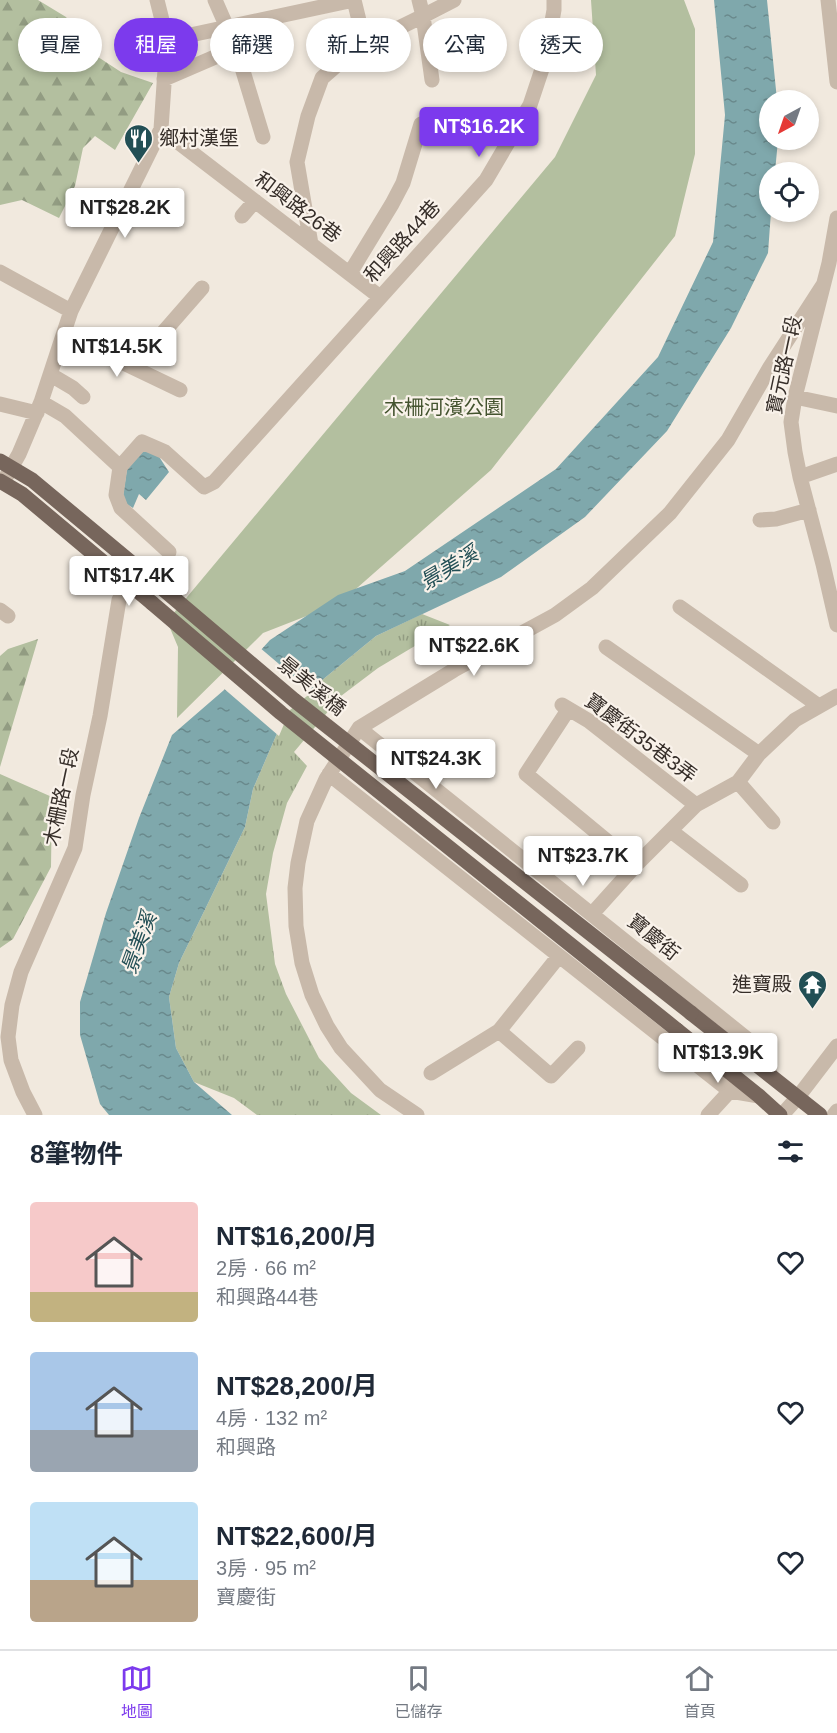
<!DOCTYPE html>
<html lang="zh-TW">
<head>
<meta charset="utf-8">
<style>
	:root { --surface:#fff; --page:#f6f6f7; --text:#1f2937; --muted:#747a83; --line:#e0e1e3; --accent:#7c3aed }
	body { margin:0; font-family:Helvetica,"Noto Sans TC",sans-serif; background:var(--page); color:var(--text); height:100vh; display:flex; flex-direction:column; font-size:22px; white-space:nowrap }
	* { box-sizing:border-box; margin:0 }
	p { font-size:20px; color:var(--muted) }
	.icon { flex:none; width:33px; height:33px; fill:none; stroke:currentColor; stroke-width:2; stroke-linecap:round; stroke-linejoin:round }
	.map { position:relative; height:1115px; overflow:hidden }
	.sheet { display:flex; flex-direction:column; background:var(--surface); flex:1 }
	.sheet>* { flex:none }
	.guide { position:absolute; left:18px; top:18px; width:801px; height:54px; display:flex; gap:12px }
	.needle { width:39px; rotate:220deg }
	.fabs { position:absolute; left:759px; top:90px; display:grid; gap:12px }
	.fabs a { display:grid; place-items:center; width:60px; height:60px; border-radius:50%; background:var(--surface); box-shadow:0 3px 9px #0003; font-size:30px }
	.price { position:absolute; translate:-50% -51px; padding:0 14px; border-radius:6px; background:#fff; color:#222; font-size:20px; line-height:39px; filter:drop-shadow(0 2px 3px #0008) }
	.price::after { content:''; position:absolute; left:50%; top:36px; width:18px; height:14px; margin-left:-9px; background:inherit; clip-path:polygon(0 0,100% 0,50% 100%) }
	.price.on { background:var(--accent); color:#fff }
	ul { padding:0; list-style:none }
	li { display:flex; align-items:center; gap:18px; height:150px; padding:0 30px }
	li span { display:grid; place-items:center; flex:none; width:168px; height:120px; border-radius:6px; color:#555 }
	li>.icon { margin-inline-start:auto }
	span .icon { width:72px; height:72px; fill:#fffc; stroke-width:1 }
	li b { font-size:26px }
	h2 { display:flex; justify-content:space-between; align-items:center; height:72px; padding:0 30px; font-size:26px }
	.tag { padding:0 21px; border-radius:27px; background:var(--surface); box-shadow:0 3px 9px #0003; font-size:21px; line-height:54px }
	.tag.on { background:var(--accent); color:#fff }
	.dock { display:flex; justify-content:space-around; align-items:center; height:84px; border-top:2px solid var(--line); background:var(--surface); font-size:16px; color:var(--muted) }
	.dock a { display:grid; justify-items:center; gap:3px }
	.dock .on { color:var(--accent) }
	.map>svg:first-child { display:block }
	.grass { fill:url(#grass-tufts) }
	.forest { fill:url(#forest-firs) }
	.green { fill:#b3bf9f }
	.water { fill:url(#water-ripples) }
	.pier { fill:#f1e9de }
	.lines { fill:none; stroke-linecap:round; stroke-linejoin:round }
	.minor { stroke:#c8b9aa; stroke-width:15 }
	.major { stroke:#77665c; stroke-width:15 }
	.major-bridge { stroke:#77665c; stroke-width:15 }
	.labels { text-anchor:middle; stroke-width:4.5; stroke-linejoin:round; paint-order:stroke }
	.poi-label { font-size:20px; fill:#362e29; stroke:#f9f2ea; text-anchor:start }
	.street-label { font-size:20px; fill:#362e29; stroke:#f9f2ea }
	.park-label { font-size:20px; fill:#44532f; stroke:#f9f2ea }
	.water-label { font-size:21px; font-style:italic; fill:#224f55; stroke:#f9f2ea }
</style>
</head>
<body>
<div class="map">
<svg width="837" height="1115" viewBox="0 0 837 1115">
	<defs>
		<pattern id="grass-tufts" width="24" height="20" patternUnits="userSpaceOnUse" patternTransform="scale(1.5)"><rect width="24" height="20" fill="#b3bf9f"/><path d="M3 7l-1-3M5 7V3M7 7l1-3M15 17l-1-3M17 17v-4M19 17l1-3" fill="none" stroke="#929c82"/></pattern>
		<pattern id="forest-firs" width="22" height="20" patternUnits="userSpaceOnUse" patternTransform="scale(1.5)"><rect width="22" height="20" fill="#b3bf9f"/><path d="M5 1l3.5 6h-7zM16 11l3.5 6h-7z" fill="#929c82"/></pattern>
		<pattern id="water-ripples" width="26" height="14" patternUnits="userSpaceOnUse" patternTransform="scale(1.5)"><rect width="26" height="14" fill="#7fa8ac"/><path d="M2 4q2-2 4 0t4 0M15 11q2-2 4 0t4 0" fill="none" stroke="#69898c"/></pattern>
	</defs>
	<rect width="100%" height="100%" fill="#f1e9de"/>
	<path class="grass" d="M422,614L450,625L378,668L341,696L294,752L307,766L287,803L273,853L266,894L275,964L286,994L319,1058L351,1093L381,1115H257L234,1098L194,1082L176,1048L169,997L179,963L245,827L253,789L288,708L376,636Z"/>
	<path class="forest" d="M0,0H38L66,17L95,55L121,72L153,83L115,150L95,136L83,148L75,186L59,218L22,200L0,205Z
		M38,639L0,767V656L8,649Z
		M0,774L52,797L51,867L13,939L0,948Z"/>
	<path class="green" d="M591,0H684L695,29V154L675,236L491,470L340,603L263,633L177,718L178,647L167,621L555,157L596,75Z"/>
	<path class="water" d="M714,0H767L777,100H770V140H778L775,172H770V212H771L768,253L731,328L667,431L585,517L501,577L376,636L288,708L253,789L245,827L179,963L169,997L176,1048L194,1082L232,1115H109L100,1104L80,1035V1002L106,913L139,818L172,735L224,690L270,640L338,595L405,571L556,469L658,357L713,242L725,115Z
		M145,449L156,452L169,472L146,500L139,494L133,508L125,503L123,496L127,469Z"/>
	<path class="pier" d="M259,647L312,692L290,710L279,736L222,687Z"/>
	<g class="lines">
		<path class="minor" d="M215,0L236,48L263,137
			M354,0L365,45
			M419,0L423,16L454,0
			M828,0L837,82
			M167,40L354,0
			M164,79L236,48
			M161,129L380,297
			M242,216L255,201
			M837,218L829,263L795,397L791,422L795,452L800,477L823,564L837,625
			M311,244L297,162L308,116L322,78L354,50L423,16L432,80
			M0,272L71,311
			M350,273L392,204L403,183L421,124
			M59,351L109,356L180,390
			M133,367L202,288
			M51,375L73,388L83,397
			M795,397L837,406
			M41,402L65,416L120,467
			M0,404L37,413
			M6,477L19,454L41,402L71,311L161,129L167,40L157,0
			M800,477L837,464
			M760,520L776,519L809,510
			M169,552L121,508L116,495L120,467L142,442L165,452L204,487L214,482L486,180L530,105L545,60L554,10V0
			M680,607L819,706
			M0,610L8,616
			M606,647L759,754
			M562,705L589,721L696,805
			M568,710L526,774L636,865
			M359,728L756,1046L771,1076
			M329,774L730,1091L759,1096
			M738,782L773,822
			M671,831L741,885
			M592,914L636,865L696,805L738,782L759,754L795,720L837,696
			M499,1031L551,1076L578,1048
			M431,1073L499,1031L559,956
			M35,1115L23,1092L11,1060L8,1037L12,1005L21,972L75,848L83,795L100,716L119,600L128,584L140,569
			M417,1115L380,1090L341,1048L327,1026L312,995L302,963L296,926L295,888L298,863L307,821L326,779L359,728L454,670L555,615L592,588L670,513L728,440L770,367L823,285
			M708,1115L730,1091
			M782,1115L798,1097L837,1046
			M834,1115L837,1111"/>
		<path class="major" d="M0,461L32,480L163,589
			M0,481L22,494L152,603
			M691,1013L820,1115
			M677,1030L759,1096L780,1115"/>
		<path class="major-bridge" d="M163,589L294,700L691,1013
			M152,603L281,713L677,1030"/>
	</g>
	<defs>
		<symbol id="restaurant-pin" viewBox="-11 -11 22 30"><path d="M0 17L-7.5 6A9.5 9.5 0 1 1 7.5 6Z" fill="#224f55" stroke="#f9f2ea"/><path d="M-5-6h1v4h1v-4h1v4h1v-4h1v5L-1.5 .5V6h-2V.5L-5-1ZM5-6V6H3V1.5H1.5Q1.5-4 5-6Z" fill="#fff"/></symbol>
		<symbol id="temple-pin" viewBox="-11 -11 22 30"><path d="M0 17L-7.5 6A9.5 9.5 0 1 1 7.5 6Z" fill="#224f55" stroke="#f9f2ea"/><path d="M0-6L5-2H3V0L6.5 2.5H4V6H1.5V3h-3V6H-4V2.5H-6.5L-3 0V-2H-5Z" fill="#fff"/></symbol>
	</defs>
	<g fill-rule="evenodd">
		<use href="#restaurant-pin" x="122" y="122" width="33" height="45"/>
		<use href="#temple-pin" x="796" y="968" width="33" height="45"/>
	</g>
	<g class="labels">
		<g class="poi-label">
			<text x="159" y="145">鄉村漢堡</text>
			<text x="792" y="991" text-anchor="end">進寶殿</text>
		</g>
		<g class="street-label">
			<text transform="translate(298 207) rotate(37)" y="7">和興路26巷</text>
			<text transform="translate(402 241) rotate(-48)" y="7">和興路44巷</text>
			<text transform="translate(784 365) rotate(-78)" y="7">寶元路一段</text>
			<text transform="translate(312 686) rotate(39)" y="7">景美溪橋</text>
			<text transform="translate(641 738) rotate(37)" y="7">寶慶街35巷3弄</text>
			<text transform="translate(61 797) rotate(-78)" y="7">木柵路一段</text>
			<text transform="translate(654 937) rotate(39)" y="7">寶慶街</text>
		</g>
		<g class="park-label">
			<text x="444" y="414">木柵河濱公園</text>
		</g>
		<g class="water-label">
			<text transform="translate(449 568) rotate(-31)" y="7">景美溪</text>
			<text transform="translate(139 943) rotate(-70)" y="7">景美溪</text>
		</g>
	</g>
</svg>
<div class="fabs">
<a><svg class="needle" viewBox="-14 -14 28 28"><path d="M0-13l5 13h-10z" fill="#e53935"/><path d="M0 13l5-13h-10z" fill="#747a83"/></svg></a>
<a><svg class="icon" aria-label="locate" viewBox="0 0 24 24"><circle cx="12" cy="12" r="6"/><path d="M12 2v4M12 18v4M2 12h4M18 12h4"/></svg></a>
</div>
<b class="price on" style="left:479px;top:158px">NT$16.2K</b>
<b class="price" style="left:125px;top:239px">NT$28.2K</b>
<b class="price" style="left:117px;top:378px">NT$14.5K</b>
<b class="price" style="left:129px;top:607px">NT$17.4K</b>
<b class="price" style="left:474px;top:677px">NT$22.6K</b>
<b class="price" style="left:436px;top:790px">NT$24.3K</b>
<b class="price" style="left:583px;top:887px">NT$23.7K</b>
<b class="price" style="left:718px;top:1084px">NT$13.9K</b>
<div class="guide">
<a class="tag">買屋</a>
<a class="tag on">租屋</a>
<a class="tag">篩選</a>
<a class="tag">新上架</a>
<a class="tag">公寓</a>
<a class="tag">透天</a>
</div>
</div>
<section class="sheet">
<h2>8筆物件<svg class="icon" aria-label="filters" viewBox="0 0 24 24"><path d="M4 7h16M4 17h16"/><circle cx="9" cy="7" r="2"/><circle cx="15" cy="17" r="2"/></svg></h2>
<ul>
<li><span style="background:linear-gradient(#f6c9c9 75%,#c2b280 0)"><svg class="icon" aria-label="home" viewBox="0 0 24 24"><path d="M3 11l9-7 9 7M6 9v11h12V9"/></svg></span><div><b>NT$16,200/月</b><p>2房 · 66 m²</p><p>和興路44巷</p></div><svg class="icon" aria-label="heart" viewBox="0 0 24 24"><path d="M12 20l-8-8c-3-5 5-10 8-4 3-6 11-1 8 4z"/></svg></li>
<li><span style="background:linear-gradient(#a9c7e8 65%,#9aa5b1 0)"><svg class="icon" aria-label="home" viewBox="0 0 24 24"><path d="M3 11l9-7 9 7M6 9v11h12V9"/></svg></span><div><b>NT$28,200/月</b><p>4房 · 132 m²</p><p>和興路</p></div><svg class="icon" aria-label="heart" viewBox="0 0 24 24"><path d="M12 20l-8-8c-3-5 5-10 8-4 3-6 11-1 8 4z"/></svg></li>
<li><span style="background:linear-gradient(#bfe0f5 65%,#b9a48a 0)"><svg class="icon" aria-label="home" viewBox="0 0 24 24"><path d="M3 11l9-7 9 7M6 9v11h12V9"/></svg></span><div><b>NT$22,600/月</b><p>3房 · 95 m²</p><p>寶慶街</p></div><svg class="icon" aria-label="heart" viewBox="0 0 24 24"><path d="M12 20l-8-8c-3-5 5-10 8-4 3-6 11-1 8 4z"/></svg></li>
</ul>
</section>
<nav class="dock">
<a class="on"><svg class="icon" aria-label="map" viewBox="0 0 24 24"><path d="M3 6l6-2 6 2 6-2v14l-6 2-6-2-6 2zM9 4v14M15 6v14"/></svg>地圖</a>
<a><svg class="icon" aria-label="saved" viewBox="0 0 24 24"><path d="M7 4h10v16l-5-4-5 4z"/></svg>已儲存</a>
<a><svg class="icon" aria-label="home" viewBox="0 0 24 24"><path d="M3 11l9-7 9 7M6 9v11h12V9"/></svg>首頁</a>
</nav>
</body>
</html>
